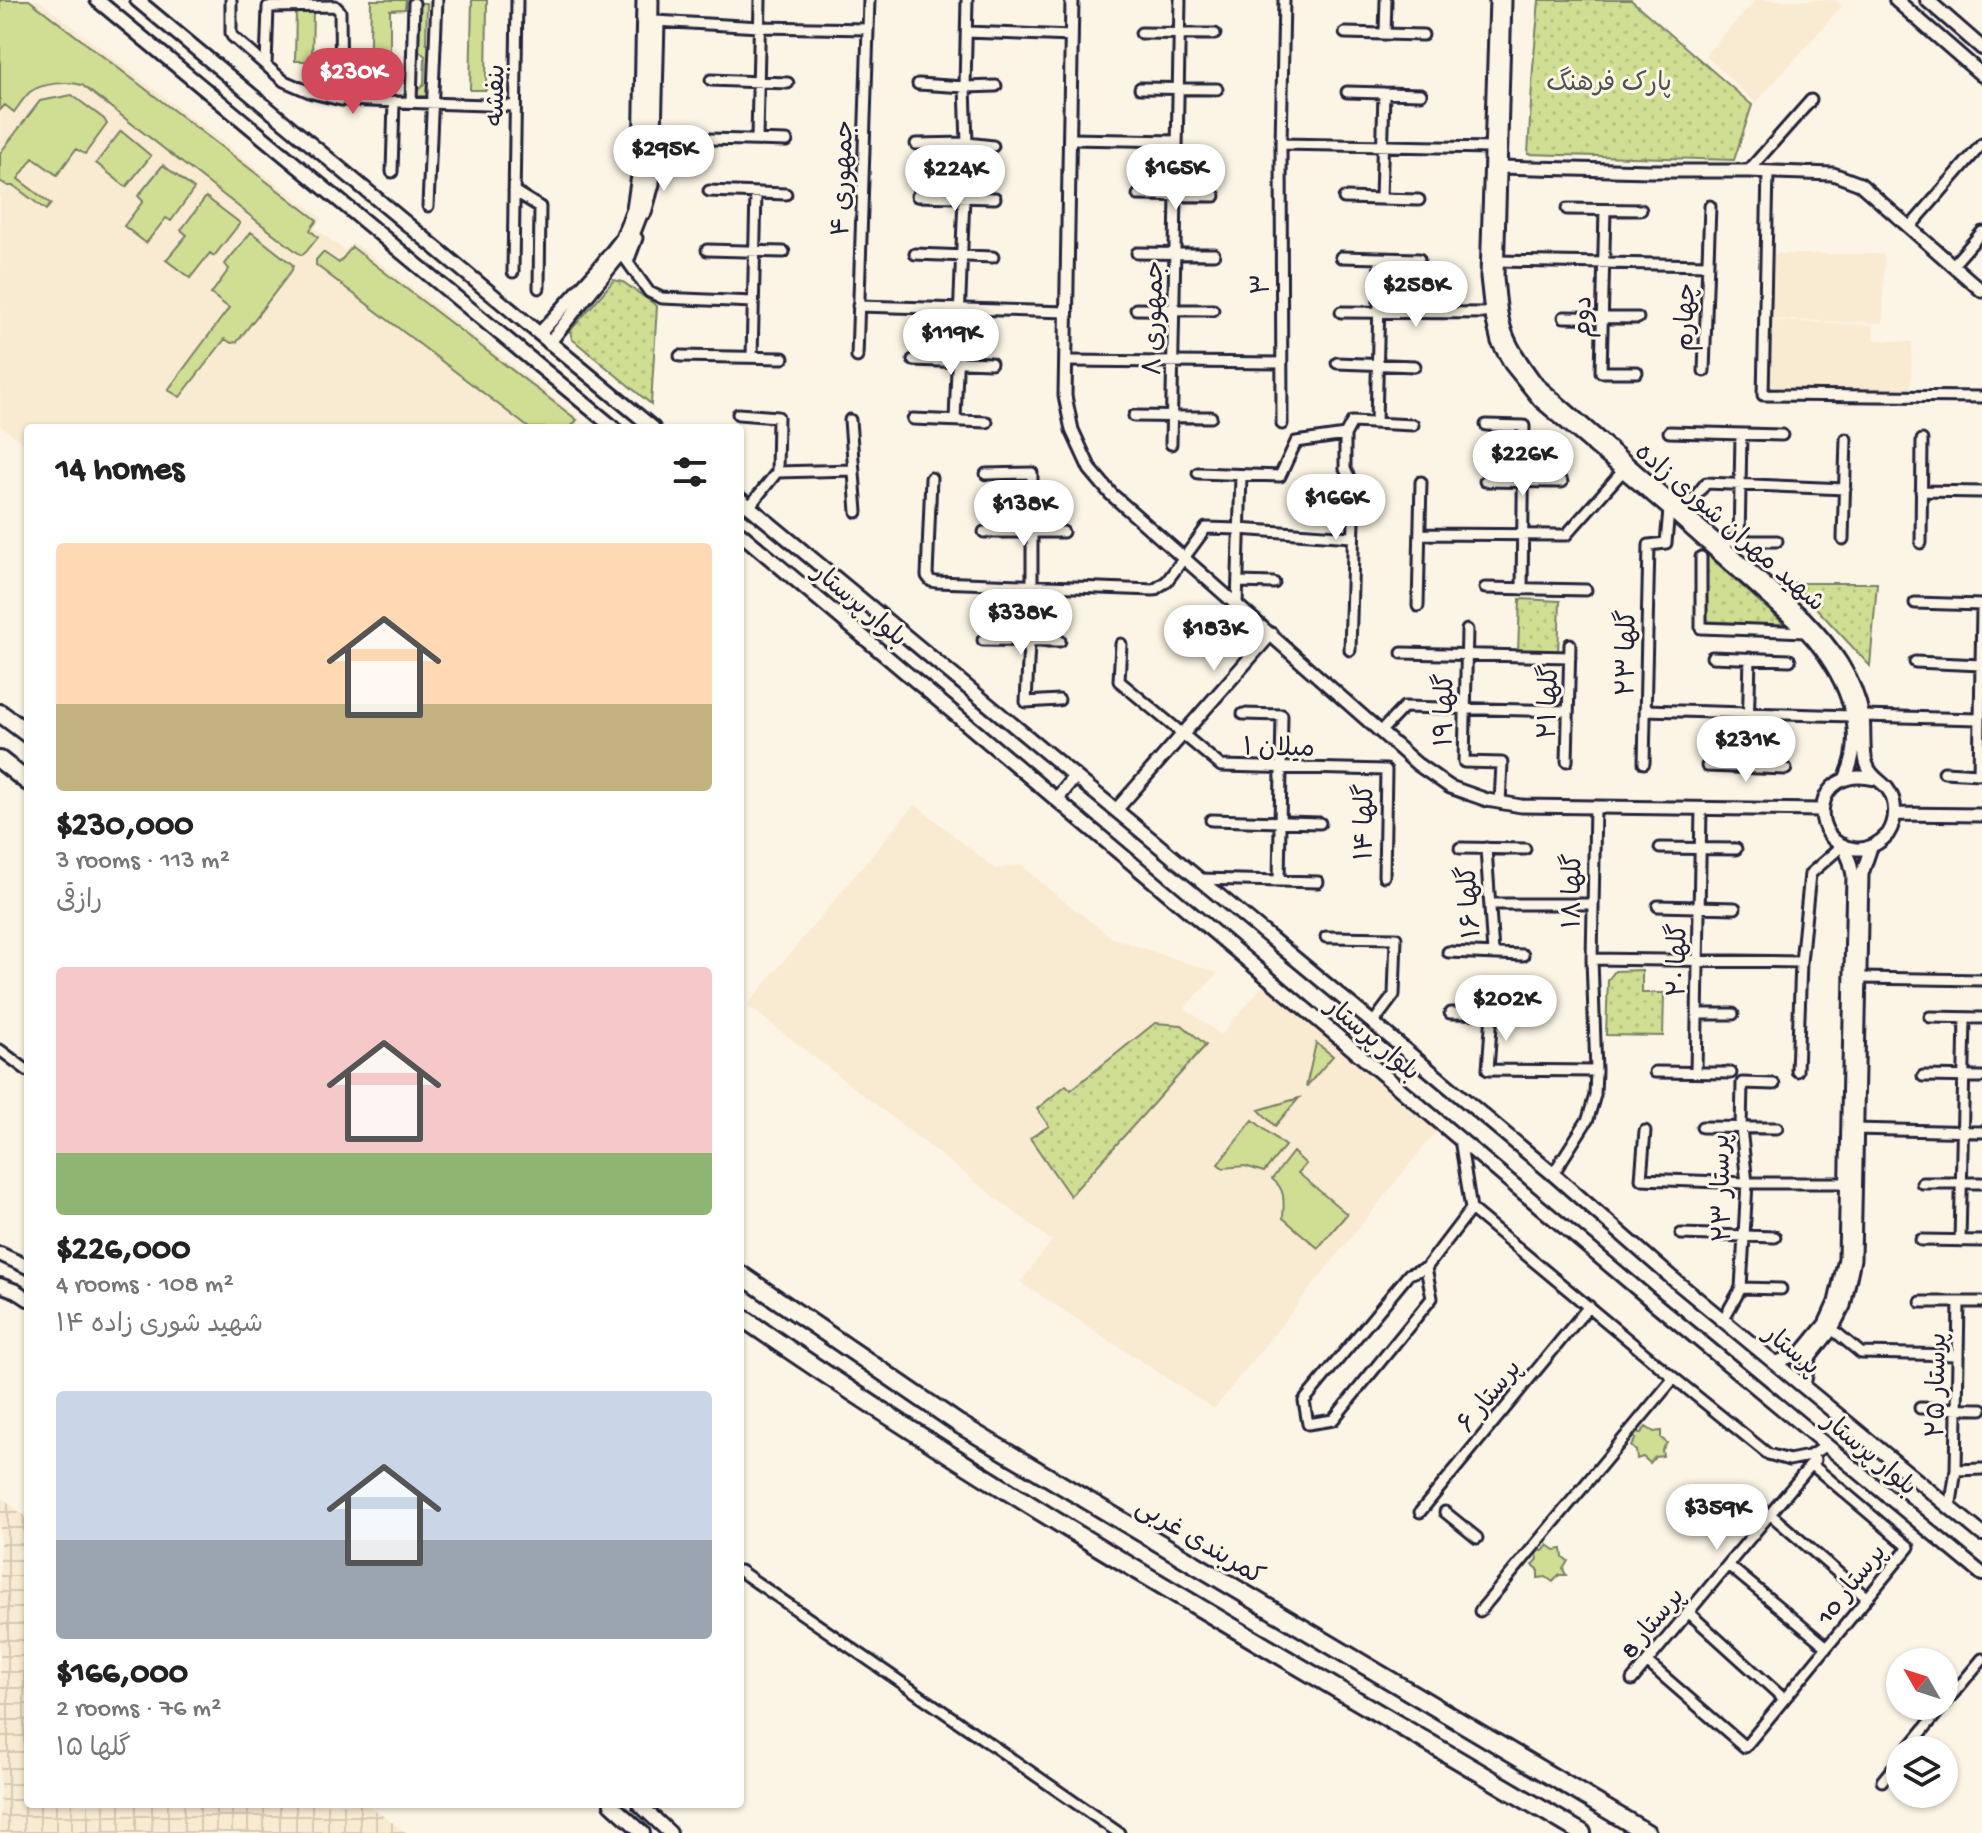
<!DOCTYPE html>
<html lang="en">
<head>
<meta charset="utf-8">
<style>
	:root { --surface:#fff; --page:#f6f6f6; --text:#222; --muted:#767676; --accent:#d1495b }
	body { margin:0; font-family:"Gochi Hand","Playpen Sans Arabic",sans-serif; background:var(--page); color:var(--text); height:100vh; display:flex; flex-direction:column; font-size:30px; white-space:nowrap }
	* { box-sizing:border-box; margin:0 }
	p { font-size:26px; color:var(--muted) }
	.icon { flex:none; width:44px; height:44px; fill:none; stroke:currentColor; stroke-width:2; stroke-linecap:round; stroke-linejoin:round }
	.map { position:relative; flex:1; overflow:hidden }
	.sheet { position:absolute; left:24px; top:424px; width:720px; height:1384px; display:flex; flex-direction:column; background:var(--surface); border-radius:8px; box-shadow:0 2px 6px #0004 }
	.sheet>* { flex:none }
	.needle { width:52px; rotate:309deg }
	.controls { position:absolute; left:1886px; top:1648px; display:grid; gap:16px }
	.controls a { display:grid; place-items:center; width:72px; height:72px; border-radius:50%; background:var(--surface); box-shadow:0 2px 6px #0004; font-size:40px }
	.price { position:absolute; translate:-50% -68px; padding:0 18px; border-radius:28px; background:#fff; color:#222; font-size:26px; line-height:52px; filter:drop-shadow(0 2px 4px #0008) }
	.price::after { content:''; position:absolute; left:50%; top:48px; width:24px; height:18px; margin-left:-12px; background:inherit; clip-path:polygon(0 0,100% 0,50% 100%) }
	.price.selected { background:var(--accent); color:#fff }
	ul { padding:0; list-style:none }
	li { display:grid; align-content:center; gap:16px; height:424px; padding:0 32px }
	li span { display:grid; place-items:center; height:248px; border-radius:8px; color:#555 }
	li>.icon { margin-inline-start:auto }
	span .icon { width:144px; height:144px; fill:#fffc; stroke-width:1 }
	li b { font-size:34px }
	h2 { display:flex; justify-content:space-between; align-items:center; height:96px; padding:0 32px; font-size:34px }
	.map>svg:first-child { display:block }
	.built { fill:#f9ead2 }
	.industrial { fill:url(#industrial-grid) }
	.grass { fill:#cfde92; stroke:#788066; stroke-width:2 }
	.park { fill:url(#park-dots); stroke:#788066; stroke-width:2 }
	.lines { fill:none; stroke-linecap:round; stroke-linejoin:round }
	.minor-casing { stroke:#22223b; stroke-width:15 }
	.tertiary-casing { stroke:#22223b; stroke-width:17 }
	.secondary-casing { stroke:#22223b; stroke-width:18 }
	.trunk-casing { stroke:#22223b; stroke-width:22 }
	.minor { stroke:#fcf5e5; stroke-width:9 }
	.tertiary { stroke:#fcf5e5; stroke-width:11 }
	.secondary { stroke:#fcf5e5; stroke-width:12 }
	.trunk { stroke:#fcf5e5; stroke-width:16 }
	.labels { text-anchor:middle; stroke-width:6; stroke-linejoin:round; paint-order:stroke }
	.park-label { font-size:26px; fill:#4d5151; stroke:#fcf5e5 }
	.street-label { font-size:26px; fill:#22223b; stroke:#fcf5e5 }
</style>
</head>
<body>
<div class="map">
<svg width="1982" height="1833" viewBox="0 0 1982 1833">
	<defs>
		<pattern id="industrial-grid" width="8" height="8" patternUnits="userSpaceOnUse" patternTransform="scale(2)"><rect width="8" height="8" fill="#f9ead2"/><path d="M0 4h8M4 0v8" fill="none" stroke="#d5c8b5"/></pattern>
		<pattern id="park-dots" width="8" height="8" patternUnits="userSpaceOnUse" patternTransform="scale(2)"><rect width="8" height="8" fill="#cfde92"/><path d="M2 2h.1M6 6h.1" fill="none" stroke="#b1be7f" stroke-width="1.8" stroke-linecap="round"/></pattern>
	</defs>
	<rect width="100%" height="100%" fill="#fcf5e5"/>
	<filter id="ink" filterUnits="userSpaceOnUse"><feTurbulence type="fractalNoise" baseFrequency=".0125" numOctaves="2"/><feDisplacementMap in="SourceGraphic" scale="16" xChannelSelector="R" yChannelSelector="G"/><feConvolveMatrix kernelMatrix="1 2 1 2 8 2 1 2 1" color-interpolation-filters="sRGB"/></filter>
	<g filter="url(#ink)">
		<path class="built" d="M0,0H38L322,218L315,228L345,251L353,242L581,419L574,428H28V447L0,425Z
			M1756,0H1835L1842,6L1756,103L1705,55Z
			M1772,254H1884L1883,323L1770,319Z
			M1770,321L1873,325L1875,340L1912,342L1911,391L1769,388Z
			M915,804L995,869L1022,865L1046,887L1112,938L1218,973L1185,1008L1221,1035L1264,984L1438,1129L1214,1409L1020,1282L1052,1241L747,1005Z"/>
		<path class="industrial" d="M0,1496L28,1518V1538L15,1555L28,1564V1804H366L407,1833H0Z"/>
		<path class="grass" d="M0,0H29L317,220L310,230L318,237L306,252L302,255L297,252L82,85C68,81 42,83 30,92C24,97 19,106 14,112L5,105L0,110Z
			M371,0H406L405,9L390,10V101L341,100V80L369,79Z
			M472,0H487L486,90H470Z
			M414,3H427L426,42L435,52L433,102L411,97L424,84L425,56L413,45Z
			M296,9H313L312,61H295Z
			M72,95L104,119L107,124L85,154L76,149L57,175L33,158L18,179L51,204L46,210L14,186H8L0,181V153L40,101Z
			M121,131L151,156L126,187L96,163Z
			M163,165L194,189L171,221L166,218L146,243L124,226L143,201L138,196Z
			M206,197L240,223L214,256L210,253L190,278L166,260L187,235L181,230Z
			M251,232L293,265L292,270L237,342L231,343L225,339L180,397L168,390L229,308L211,294L229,269L225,264Z
			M352,247L577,420L570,428H529L316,265V260L323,252L339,263Z
			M1316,1043L1333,1056L1306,1087Z
			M1299,1098L1275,1126L1259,1110Z
			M1253,1120L1285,1146L1264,1172L1245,1166L1223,1168L1218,1164Z
			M1293,1152L1306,1164L1298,1173L1347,1214L1318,1248L1283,1218C1284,1202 1286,1189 1272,1179Z
			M1646,1427L1654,1432L1661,1431V1438L1667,1443L1662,1450L1663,1456L1655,1457L1650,1463L1643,1457L1637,1459L1636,1451L1631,1446L1635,1440L1634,1433H1641Z
			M1548,1545L1555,1550L1562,1549L1563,1557L1568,1561L1563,1569L1566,1575H1559L1553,1582L1546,1577L1538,1578V1569L1533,1565L1538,1559L1536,1551H1543Z"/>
		<path class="park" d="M1539,0H1631L1752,105L1734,160L1528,154L1533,68Z
			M614,280L623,282L657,306L651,404L572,339L570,331Z
			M1705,552L1786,626L1705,621Z
			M1877,583L1870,666L1793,583Z
			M1520,599L1560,601L1558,654L1518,652Z
			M1642,970V993H1664L1663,1036L1606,1035L1608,980L1615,971Z
			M1155,1023L1182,1025L1206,1045L1070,1196L1030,1138L1049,1126L1037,1109L1066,1085L1071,1090Z"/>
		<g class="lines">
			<defs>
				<path id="minor" d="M231,0V33L232,36L284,81L312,93L341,100L515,106
					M967,0L965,87L967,143
					M655,21L760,27L868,29
					M967,32L1072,36
					M1141,33L1215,34
					M1345,33L1423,35
					M1385,34L1386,0
					M266,65L268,7L335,6L340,11L341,100
					M711,80L788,83
					M918,84L965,87L996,86
					M1140,88L1217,89
					M1347,92L1421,94
					M411,102L414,3
					M656,134L659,22
					M710,139L787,141
					M757,139L760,0
					M1070,139L1177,141
					M916,144L967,143L993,146
					M1281,144L1491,148
					M1748,171L1811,100
					M392,172L394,101
					M1768,172L1763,395L1982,397
					M514,191L540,207L539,288
					M709,191L786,194
					M1138,195L1215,196
					M917,196L995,198
					M1344,198L1419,200
					M1381,199L1384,93
					M428,206L437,0
					M1567,209L1641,210
					M1605,210L1601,372H1637
					M646,213L654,184L655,161
					M1910,227L1982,144
					M707,250L784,252
					M1137,253L1214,254
					M915,254L993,257
					M624,257L649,292L662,298L753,302
					M1341,257L1419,259
					M1497,261L1708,265
					M628,262L637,238
					M1952,266L1982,232
					M513,272L517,0
					M858,306L1067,312
					M1136,309L1213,310
					M1341,312L1491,313
					M1564,317L1638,318
					M680,356L783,358
					M752,357L756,193
					M857,357L869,0
					M913,360L991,363
					M1066,361L1282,363
					M1337,363L1415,366
					M1704,371L1710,206
					M738,414L778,417L777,472L854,470
					M1134,416L1211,417
					M913,419L987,422
					M850,420L857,512
					M955,420L964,197
					M1376,423L1380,258
					M1282,424L1281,144L1284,0
					M1486,425L1524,426L1522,589
					M1669,432L1782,435
					M1171,444L1180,0
					M1198,473L1280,476L1296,442L1345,435
					M986,474L1032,473V585L1026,702L1059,700
					M931,478L927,576L931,581L936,582L1154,590L1167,581L1206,528L1239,529L1352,537
					M1485,481L1562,482
					M1921,491L1982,492
					M749,507L777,472
					M1683,512L1706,483L1845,489
					M984,532H1063
					M1420,534L1566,535L1622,472
					M1843,539L1846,439
					M1716,541H1777
					M1739,541L1741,434
					M1921,543L1922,440
					M1701,557V628L1806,632
					M1238,582L1274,583
					M1485,588L1586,590
					M1915,603L1982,605
					M1237,605L1241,475
					M1418,606L1421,482
					M1467,630L1464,762L1502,763L1500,803
					M983,640L1060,641
					M1121,644L1119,681L1221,766L1386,770L1384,876
					M1350,650L1355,489L1345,469V435L1352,422L1413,425
					M1402,653L1570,657
					M1712,657L1790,660
					M1915,662L1981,665
					M1645,710L1852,716
					M1243,714L1282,715L1279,881
					M1862,716L1979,719
					M1381,731L1404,707L1568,711
					M1567,761L1570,644
					M1644,763L1649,545L1666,543L1669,510
					M1707,766L1786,769
					M1747,767L1750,658
					M1944,772L1979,774L1982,610
					M1211,820L1320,823
					M1460,848L1525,849
					M1486,848L1493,953
					M1660,848L1736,849
					M1200,879L1318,882
					M1491,904H1593
					M1658,906L1735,908
					M1326,937L1396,938L1394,995L1373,1023
					M1448,952L1523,955
					M1592,959L1801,962
					M1860,978L1982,980
					M1450,1013L1521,1014
					M1492,1013L1488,1070L1596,1071
					M1697,1014H1733
					M1930,1017L1982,1018
					M0,1050L28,1071
					M1797,1071L1801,962L1810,874L1843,845
					M1655,1072L1731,1073
					M1696,1072L1701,809
					M1923,1076L1982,1077
					M1702,1127L1777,1128
					M1853,1129L1982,1132
					M1645,1131L1641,1179L1747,1183H1847
					M1553,1174L1588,1119L1595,1095L1596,1071L1592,959L1595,807
					M1922,1183H1982
					M1471,1209L1674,1378L1768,1454L1789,1460L1809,1456L1827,1445
					M1681,1234L1775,1237
					M1921,1240L1982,1241
					M1960,1241L1965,1018
					M1426,1268L1432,1298L1333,1420L1308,1424L1304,1401L1409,1274Z
					M1426,1268L1471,1209L1460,1139
					M1741,1288L1781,1289
					M1921,1302H1982
					M1723,1320L1741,1288L1747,1183L1741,1128L1742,1083L1774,1084
					M1832,1329L1861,1353L1958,1355
					M1920,1408L1982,1409
					M1956,1470L1959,1302
					M1950,1509L1956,1470L1982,1469
					M1420,1512L1589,1306
					M1445,1512L1477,1538
					M1770,1514L1867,1598
					M1728,1565L1827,1647
					M740,1571L1119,1833
					M1480,1611L1674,1378
					M1688,1612L1784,1699
					M1647,1662L1745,1747L1909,1547L1811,1464
					M1632,1680L1815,1460
					M1944,1705L1982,1659
					M1907,1750L1943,1706
					M1882,1781L1900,1759"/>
				<path id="tertiary" d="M1072,0L1065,396L1072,430L1090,469L1111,494L1417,764L1450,787L1487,800L1521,806L1822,810
					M1496,0L1487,277L1491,313L1498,342L1511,365L1540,401L1669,510L1806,632C1841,670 1869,726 1846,777
					M1505,0L1497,277C1499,298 1500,321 1509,340C1516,356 1527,370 1537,384L1805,618C1833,647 1855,676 1863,717C1865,731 1862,753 1867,765C1871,777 1880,780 1887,788C1897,801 1897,820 1888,834C1880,843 1868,850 1856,849C1806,845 1811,763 1875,779
					M1500,167L1650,171H1748L1833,174L1860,184L1982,291
					M539,334L598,269L622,238L633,209L640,162L643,0
					M549,343L630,243L642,212L650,163L652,0
					M1116,810L1271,634
					M1895,814L1982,815
					M1775,1363L1802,1352L1825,1324L1835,1302L1845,1259L1853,875L1850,862L1843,845
					M1804,1386L1809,1358L1832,1329L1844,1306L1854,1259L1862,874L1871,847"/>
				<path id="secondary" d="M97,0L614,428
					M137,0L653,428
					M1896,0L1982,75
					M1927,0L1982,48
					M740,499L1373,1023L1553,1174L1672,1278L1982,1534
					M740,533L1653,1302L1982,1574
					M1057,799L1075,776
					M0,1254L28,1267
					M0,1285L16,1291L28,1299
					M611,1804L643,1833
					M639,1804L670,1833"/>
				<path id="trunk" d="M0,713L28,734
					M0,760L28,782
					M740,1274L959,1424L1647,1833
					M740,1316C1011,1504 1299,1665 1582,1833"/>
			</defs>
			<use href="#minor" class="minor-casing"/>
			<use href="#tertiary" class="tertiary-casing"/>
			<use href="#secondary" class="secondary-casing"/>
			<use href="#trunk" class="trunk-casing"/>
			<use href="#minor" class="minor"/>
			<use href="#tertiary" class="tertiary"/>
			<use href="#secondary" class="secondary"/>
			<use href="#trunk" class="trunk"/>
		</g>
	</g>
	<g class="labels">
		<g class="park-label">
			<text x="1609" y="90">پارک فرهنگ</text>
		</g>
		<g class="street-label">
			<text transform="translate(494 95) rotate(-89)" y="9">بنفشه</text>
			<text transform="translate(841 178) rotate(-88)" y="9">جمهوری ۴</text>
			<text transform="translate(1260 284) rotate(-90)" y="9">۳</text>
			<text transform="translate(1581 317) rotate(-89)" y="9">دوم</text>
			<text transform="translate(1684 317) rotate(-88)" y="9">چهارم</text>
			<text transform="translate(1152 318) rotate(-89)" y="9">جمهوری ۸</text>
			<text transform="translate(1731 526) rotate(41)" y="9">شهید مهران شوری زاده</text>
			<text transform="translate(861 604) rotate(40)" y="9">بلوار پرستار</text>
			<text transform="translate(1625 653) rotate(-89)" y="9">گلها ۲۳</text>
			<text transform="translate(1547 702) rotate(-88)" y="9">گلها ۲۱</text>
			<text transform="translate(1443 710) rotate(-89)" y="9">گلها ۱۹</text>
			<text transform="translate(1279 746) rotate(1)" y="9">میلان ۱</text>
			<text transform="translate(1363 822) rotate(-89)" y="9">گلها ۱۴</text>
			<text transform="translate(1571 891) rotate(-89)" y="9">گلها ۱۸</text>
			<text transform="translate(1468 902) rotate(-94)" y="9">گلها ۱۶</text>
			<text transform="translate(1676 960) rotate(-89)" y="9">گلها ۲۰</text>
			<text transform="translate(1374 1038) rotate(40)" y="9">بلوار پرستار</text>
			<text transform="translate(1720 1188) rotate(-91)" y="9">پرستار ۲۳</text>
			<text transform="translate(1793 1349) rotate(39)" y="9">پرستار</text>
			<text transform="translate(1935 1385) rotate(-89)" y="9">پرستار ۲۵</text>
			<text transform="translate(1488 1395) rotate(-51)" y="9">پرستار ۶</text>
			<text transform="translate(1871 1453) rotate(40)" y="9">بلوار پرستار</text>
			<text transform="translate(1201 1540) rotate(31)" y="9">کمربندی غربی</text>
			<text transform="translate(1850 1583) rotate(-51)" y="9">پرستار 10</text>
			<text transform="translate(1651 1622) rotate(-50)" y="9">پرستار 8</text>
		</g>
	</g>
</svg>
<div class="controls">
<a><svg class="needle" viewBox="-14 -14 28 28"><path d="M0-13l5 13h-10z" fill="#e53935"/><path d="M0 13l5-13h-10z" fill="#767676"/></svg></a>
<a><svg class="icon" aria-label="layers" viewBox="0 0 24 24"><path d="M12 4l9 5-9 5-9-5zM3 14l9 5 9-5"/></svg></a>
</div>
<b class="price selected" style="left:353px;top:116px">$230K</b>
<b class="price" style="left:664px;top:193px">$295K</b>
<b class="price" style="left:1176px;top:212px">$165K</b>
<b class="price" style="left:955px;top:213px">$224K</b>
<b class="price" style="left:1416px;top:329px">$258K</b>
<b class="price" style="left:951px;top:377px">$119K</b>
<b class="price" style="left:1523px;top:498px">$226K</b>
<b class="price" style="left:1336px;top:542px">$166K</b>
<b class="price" style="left:1024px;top:548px">$138K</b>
<b class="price" style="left:1021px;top:657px">$338K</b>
<b class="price" style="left:1214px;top:673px">$183K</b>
<b class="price" style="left:1746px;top:784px">$231K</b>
<b class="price" style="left:1506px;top:1043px">$202K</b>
<b class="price" style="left:1717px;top:1552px">$359K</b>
<section class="sheet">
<h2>14 homes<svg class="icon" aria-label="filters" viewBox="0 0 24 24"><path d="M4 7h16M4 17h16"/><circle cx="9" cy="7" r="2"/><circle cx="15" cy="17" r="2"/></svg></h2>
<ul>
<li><span style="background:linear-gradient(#ffd9b3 65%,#c2b280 0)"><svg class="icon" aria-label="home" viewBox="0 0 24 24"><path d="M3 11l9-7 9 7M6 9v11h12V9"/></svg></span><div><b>$230,000</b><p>3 rooms · 113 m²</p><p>رازقی</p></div></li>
<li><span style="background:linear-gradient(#f6c9c9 75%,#8fb573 0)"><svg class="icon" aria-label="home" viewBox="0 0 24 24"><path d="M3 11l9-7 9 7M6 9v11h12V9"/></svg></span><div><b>$226,000</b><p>4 rooms · 108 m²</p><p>شهید شوری زاده ۱۴</p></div></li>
<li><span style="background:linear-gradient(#c9d6e8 60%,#9aa5b1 0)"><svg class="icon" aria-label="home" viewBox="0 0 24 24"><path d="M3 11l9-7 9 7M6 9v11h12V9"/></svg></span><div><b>$166,000</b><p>2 rooms · 76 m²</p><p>گلها ۱۵</p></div></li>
</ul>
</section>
</div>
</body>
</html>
